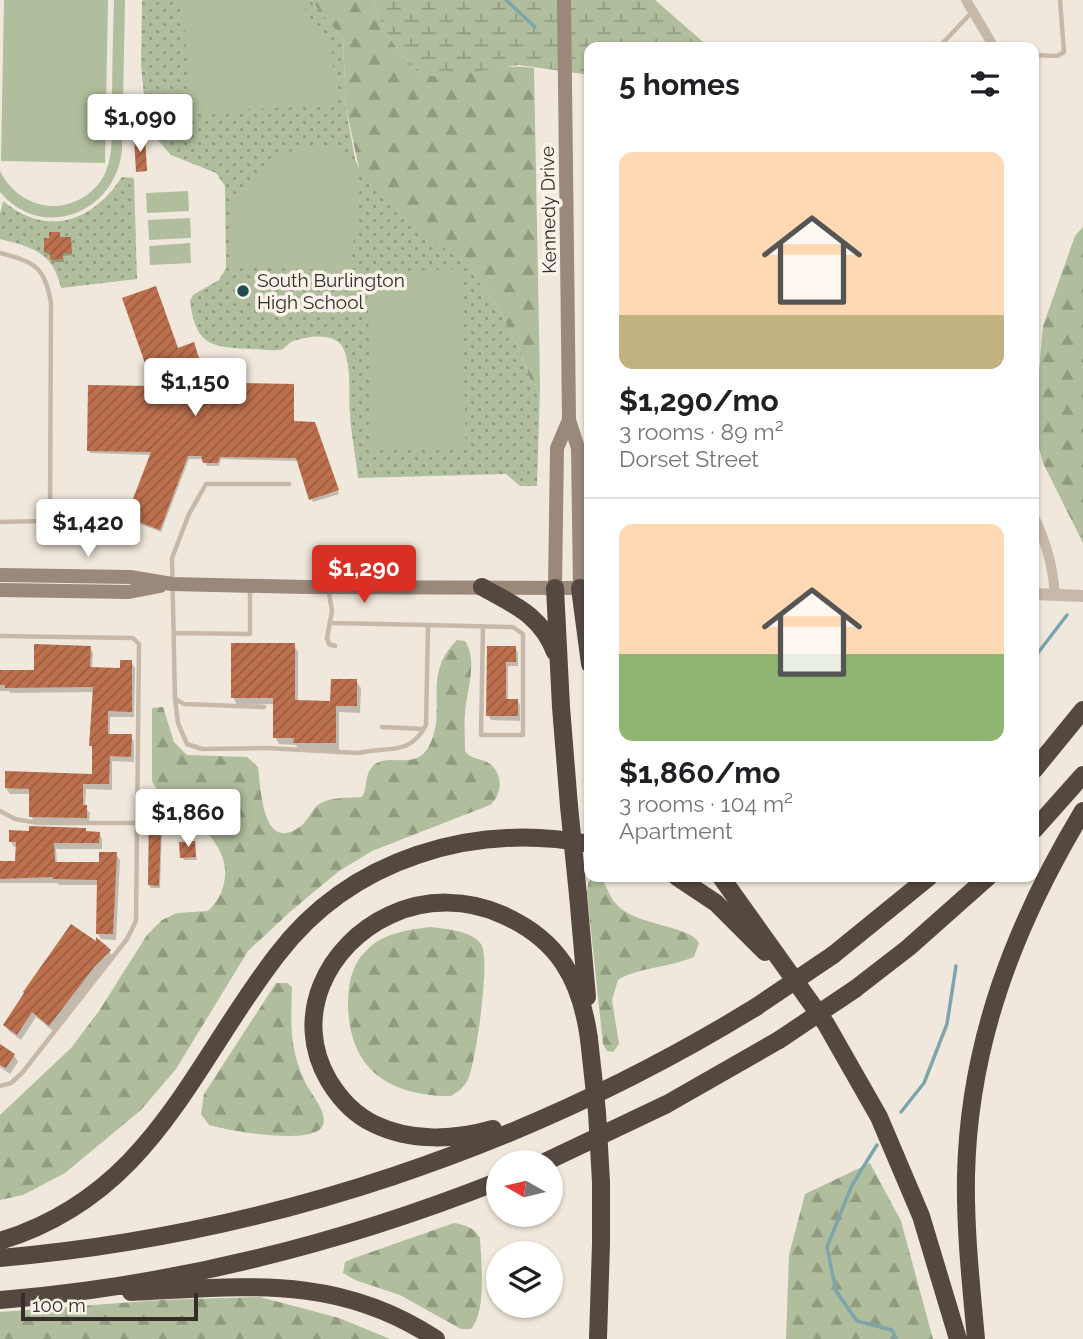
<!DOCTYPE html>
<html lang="en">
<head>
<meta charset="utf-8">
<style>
	:root { --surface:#fff; --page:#f6f6f6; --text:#202124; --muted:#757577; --line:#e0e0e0; --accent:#d93025 }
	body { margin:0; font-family:Raleway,sans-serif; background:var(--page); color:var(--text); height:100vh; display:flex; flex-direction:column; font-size:26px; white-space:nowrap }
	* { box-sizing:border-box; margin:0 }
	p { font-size:23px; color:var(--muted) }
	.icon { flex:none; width:38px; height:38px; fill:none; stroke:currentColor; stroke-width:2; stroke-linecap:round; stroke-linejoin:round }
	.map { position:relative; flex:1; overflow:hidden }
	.sheet { position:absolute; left:584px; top:42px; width:455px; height:840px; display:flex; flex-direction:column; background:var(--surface); border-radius:14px; box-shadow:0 2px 5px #0004 }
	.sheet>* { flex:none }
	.needle { width:46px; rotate:278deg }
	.fabs { position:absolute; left:486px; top:1150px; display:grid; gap:14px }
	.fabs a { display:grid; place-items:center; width:77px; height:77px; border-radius:50%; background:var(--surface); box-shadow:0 2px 5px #0004; font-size:35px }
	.scale { position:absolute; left:21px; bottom:18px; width:177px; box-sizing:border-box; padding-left:7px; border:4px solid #342d28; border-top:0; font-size:19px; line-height:24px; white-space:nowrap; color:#342d28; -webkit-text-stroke:5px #f8f2e8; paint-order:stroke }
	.price { position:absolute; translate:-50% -60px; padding:0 16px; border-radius:7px; background:#fff; color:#222; font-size:23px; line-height:46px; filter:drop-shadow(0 2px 4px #0008) }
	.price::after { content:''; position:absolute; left:50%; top:42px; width:21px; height:16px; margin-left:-10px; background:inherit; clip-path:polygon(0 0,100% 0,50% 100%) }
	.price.on { background:var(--accent); color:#fff }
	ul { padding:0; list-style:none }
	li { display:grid; align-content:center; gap:14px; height:371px; padding:0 35px }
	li+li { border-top:2px solid var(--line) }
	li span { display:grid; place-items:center; height:217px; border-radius:14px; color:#555 }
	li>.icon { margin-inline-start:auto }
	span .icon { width:126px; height:126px; fill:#fffc; stroke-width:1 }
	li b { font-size:30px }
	h2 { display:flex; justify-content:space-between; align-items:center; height:84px; padding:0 35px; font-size:30px }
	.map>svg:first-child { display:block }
	.grass { fill:url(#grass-dots) }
	.forest { fill:url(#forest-firs) }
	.wetland { fill:url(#wetland-marsh) }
	.pitch { fill:#b0be9d }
	.shadow { fill:#0003 }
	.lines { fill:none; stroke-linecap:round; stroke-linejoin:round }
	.stream { stroke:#7da5ab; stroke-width:3.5 }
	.building { fill:url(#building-hatch) }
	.service { stroke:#c7b9a9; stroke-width:4.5 }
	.minor { stroke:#c7b9a9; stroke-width:10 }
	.tertiary { stroke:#c7b9a9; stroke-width:12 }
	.secondary { stroke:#9a887a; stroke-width:14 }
	.motorway { stroke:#554840; stroke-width:18 }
	.motorway-bridge { stroke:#554840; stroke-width:18 }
	.poi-dot { fill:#214c53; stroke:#f8f2e8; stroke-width:2.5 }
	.labels { text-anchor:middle; stroke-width:7; stroke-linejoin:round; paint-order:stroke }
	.street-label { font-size:19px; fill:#342d28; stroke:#f8f2e8 }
	.poi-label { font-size:19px; fill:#342d28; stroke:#f8f2e8; text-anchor:start }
</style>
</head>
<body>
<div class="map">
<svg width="1083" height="1339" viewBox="0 0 1083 1339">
	<defs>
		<pattern id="grass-dots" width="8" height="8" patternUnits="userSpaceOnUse" patternTransform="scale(1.75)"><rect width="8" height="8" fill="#b0be9d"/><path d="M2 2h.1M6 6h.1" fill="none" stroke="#909b80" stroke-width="1.8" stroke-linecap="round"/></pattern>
		<pattern id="forest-firs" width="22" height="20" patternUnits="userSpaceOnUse" patternTransform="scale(1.75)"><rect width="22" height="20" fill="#b0be9d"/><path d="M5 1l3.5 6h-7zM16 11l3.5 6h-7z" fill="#909b80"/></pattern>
		<pattern id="wetland-marsh" width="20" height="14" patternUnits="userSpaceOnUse" patternTransform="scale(1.75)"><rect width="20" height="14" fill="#b0be9d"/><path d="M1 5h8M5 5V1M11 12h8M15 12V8" fill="none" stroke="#909b80"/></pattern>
		<pattern id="building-hatch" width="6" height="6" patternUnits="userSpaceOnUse" patternTransform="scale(1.75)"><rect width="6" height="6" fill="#bc704d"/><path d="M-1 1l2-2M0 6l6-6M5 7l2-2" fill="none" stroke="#9a5c40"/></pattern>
	</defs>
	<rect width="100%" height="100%" fill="#f0e8dc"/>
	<path class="grass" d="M142,0H311L343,39L346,109L355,159L359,168L437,241L470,268L501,314L519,348L532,384L540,385L537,486H520L506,474L358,478C356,456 351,435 350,414C348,394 352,369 344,350C337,331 306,336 291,342C288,344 286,347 283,349C275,352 260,349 251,349C211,347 196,346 190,301L193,295L219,280L226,268L225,186L216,173L171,155L156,138L145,106L141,65Z
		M122,177L134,178L137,279L61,288C53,252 32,247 0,239V214L3,201C48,238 92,222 122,177Z"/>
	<path class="forest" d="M311,0H372C381,29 399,53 420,75C459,78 497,62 534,68L540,385L532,384L519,348L501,314L470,268L387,203L359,168L346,108L343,39Z
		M1083,227V543L1043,463L1034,429L1043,326L1075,236Z
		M457,640L465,641C478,660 467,690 465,712C464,725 465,738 465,751C471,760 482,758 490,764C504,775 502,795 490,805L372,851L339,871L291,911L248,951L176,1069L141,1110L65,1173L23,1195L0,1200V1115L71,1048L99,1011L147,935L162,920L177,913L208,911C219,900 223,892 225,877C228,848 200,823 179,807C168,798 158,794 152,781V708L163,707L174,742L187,755L247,757L258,767C261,788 262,855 301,826C310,819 312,806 323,802C334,797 350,798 362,797C368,788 364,776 372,767C387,750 415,773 429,746C448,710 421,675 457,640Z
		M592,877H600C607,885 609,897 617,905C637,926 689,925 699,943L694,957C671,967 636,968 618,980L612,1000L619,1044L613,1052L607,1051L603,1044L587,893L588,883Z
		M430,927C445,929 471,930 481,944C491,959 476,1058 469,1077C465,1087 459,1091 451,1096C389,1096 350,1070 348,1006C348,986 351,965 366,951C382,933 408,930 430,927Z
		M276,983H287L292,987C291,1025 289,1047 305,1082C310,1093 328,1112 323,1125C315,1147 226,1130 209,1125L201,1114L204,1094Z
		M870,1163L901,1221L933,1339H786L789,1255L805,1194Z
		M454,1223C465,1225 474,1227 480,1238C481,1261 487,1311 471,1329H461L400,1295L355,1280L343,1273L345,1262L354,1258Z
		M260,1297L339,1318L390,1339H0V1312L161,1300Z"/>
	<path class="wetland" d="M372,0H655L709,47H590V75L519,65L443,77L420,75C399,53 381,29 372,0Z"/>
	<path class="pitch" d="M4,0H108L105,163L1,161Z
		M114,0H125L122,150C116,212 43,243 0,192V171C10,191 28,204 50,206C74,207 97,193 106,171C114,152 111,128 112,107C112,72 113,36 114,0Z
		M183,0H299L319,33L331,38L335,105L190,112Z
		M321,145L348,153L360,186L350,272L229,264L232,207L245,184L279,154Z
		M188,191L189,211L147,213L146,193Z
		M190,218L191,238L149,240L148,220Z
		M190,243L191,263L150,265L149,246Z
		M461,269L466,447L372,450L367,272Z"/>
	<path class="shadow" d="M59,233L61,239H70L72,255L63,256L64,262H53L51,255H48L46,252Z
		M177,349L204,377L216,378L218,389L293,386L294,423L316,427L339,494L313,502L298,461L221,459L219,466H207L204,459H189L161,532L130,520L128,517L152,455L90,453L89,450L155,388Z
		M294,645L298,652V702L332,703L356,681L361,688L360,713L339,712V750H299L296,745L279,744L275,737V704L237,705L233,697Z
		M90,647L93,653L92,669H122L131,662L135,668L134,717H110V736H131L134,742V762L112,761V790L86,789L85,807L90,813L89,823L34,822L31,816V794H10L6,788L94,776V692L10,693L9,691H0V670L35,672Z
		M489,647H515L518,653V666H508V700H517L520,705V721L491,720L488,715Z
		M165,811L167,814H174L176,818V832H162L160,888H151L149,885Z
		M85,830L87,833H99L102,839V849H56L57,863L101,864L116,854L120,860L116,940L101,939L98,934L99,885H59L57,883H0V862L17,863V847H14L11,842Z
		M194,843L197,860H184L182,857Z
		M109,951L113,957L53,1031L36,1017L21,1040L9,1031L5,1025Z
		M0,1046L14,1055L18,1062L10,1074L0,1067Z"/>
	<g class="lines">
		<path class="stream" d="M506,0L535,27
			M1034,658L1067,615
			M901,1112L924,1083L947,1024L956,966
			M877,1145L852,1185L827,1247L836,1291L857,1321L892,1330L896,1339"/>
	</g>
	<path class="building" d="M145,136L147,171L136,172L134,137Z
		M49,232H60V237H71L72,253H63V259L50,260V252L44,253V238H49Z
		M156,286L178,348L194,342L204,375L217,376V388H235V383L294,384V421L315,422L339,490L309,500L296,458L220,457L218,463H203L201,456H188L160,530L126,517L151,452L87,451L88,385L153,386L122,298Z
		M231,643H295V700L330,701L331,679H357V706H336V743H293L294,738H273V698H231Z
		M34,644L91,646L90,667L120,668V660H132V712L108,711V734H132L131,757L110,756L109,784H83V805H87V818L29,817V789L5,788V771L92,774V746H89L93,687L5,688V685H0V670H34Z
		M487,646H516V662H506V699H518V716H486Z
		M149,808L166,809L165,812L175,813V830L161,829L159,886L148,885Z
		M29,826L86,828V831L100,832L99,843H54L55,862H99V852H117L113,934H96L97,880L53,879V877L0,879V861H15L16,842H9V830L29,831Z
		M195,841L196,857L180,858L179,842Z
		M71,924L96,941V937L111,950L95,966L49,1026L32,1012L17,1035L3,1025L24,993L23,992Z
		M0,1044L15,1054L6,1068L0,1065Z"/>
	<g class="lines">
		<path class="service" d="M939,47L973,11
			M1034,55L1057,56L1064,52L1060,0
			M0,253C34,262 45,266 51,303L50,513L43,521L0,522
			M324,565L332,611L327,638L329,644L335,646
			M332,623L428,625
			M174,633L250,634V587
			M0,636L133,638L139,644L136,921L127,939L22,1073L11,1083L0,1086
			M175,699L178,723L187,744L202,749L266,748L359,753C389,746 410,756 426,725L428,625L513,627L523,634V735H481L483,626
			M264,707L184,704L175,699L172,558L189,514L206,484H289
			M382,727L424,729
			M0,811L15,819L38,823H139"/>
		<path class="minor" d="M966,0L994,47
			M1034,517C1046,541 1053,568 1055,595"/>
		<path class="tertiary" d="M1034,594L1083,596"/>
		<path class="secondary" d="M0,575L130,577L172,584L305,587L580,588L578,448L569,420L564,0
			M555,588L557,448L569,420
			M0,590L129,592L160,586"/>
		<path class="motorway" d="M482,587C514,605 541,615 555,652
			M555,588L561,707L569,806
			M580,588L590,664
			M1034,770L1083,710
			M1034,830L1083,775
			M677,877L716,903L765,952
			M721,877L826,1024L879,1117L921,1216L958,1339
			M578,895L587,997
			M833,955L929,877
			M855,989L908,948L988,877
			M493,1129C455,1140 411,1142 374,1124C355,1115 340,1099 329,1081C291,1017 327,944 390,915C426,898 468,899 503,915C559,940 581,980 589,1039
			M545,1162L667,1104L779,1040
			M0,1241C151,1195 190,1068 277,955C351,858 473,822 590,844
			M0,1258C267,1235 528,1147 756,1007
			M131,1292C244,1287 336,1273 436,1339
			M0,1300C171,1286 340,1244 499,1181
			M598,1339L601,1244V1182
			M976,1339C971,1284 965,1230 966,1175C969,1042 1015,924 1083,811"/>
		<path class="motorway-bridge" d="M569,806L578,895
			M756,1007L833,955
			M589,1039L597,1112L601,1182
			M779,1040L855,989"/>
	</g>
	<circle class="poi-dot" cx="243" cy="291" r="7"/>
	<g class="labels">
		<g class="street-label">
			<text transform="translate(548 210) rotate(-91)" y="7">Kennedy Drive</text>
		</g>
		<g class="poi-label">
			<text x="257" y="287">South Burlington<tspan x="257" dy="22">High School</tspan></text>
		</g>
	</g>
</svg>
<div class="fabs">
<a><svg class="needle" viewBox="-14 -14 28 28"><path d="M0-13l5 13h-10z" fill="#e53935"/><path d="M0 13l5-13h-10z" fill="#757577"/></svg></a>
<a><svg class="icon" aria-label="layers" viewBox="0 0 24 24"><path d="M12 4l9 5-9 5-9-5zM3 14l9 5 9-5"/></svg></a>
</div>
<div class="scale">100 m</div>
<b class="price" style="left:140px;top:154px">$1,090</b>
<b class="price" style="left:195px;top:418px">$1,150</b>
<b class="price" style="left:88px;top:559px">$1,420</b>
<b class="price on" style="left:364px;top:605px">$1,290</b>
<b class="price" style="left:188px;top:849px">$1,860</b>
<section class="sheet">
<h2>5 homes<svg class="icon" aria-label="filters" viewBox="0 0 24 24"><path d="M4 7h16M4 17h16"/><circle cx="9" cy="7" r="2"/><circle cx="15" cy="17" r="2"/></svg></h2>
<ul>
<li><span style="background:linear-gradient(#ffd9b3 75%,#c2b280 0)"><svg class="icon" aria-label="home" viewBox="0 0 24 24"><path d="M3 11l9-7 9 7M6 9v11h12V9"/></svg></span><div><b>$1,290/mo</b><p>3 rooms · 89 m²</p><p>Dorset Street</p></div></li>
<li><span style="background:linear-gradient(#ffd9b3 60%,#8fb573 0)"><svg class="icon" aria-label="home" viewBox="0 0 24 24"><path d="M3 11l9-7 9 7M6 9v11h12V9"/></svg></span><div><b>$1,860/mo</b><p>3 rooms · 104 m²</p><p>Apartment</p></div></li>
</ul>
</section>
</div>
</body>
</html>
